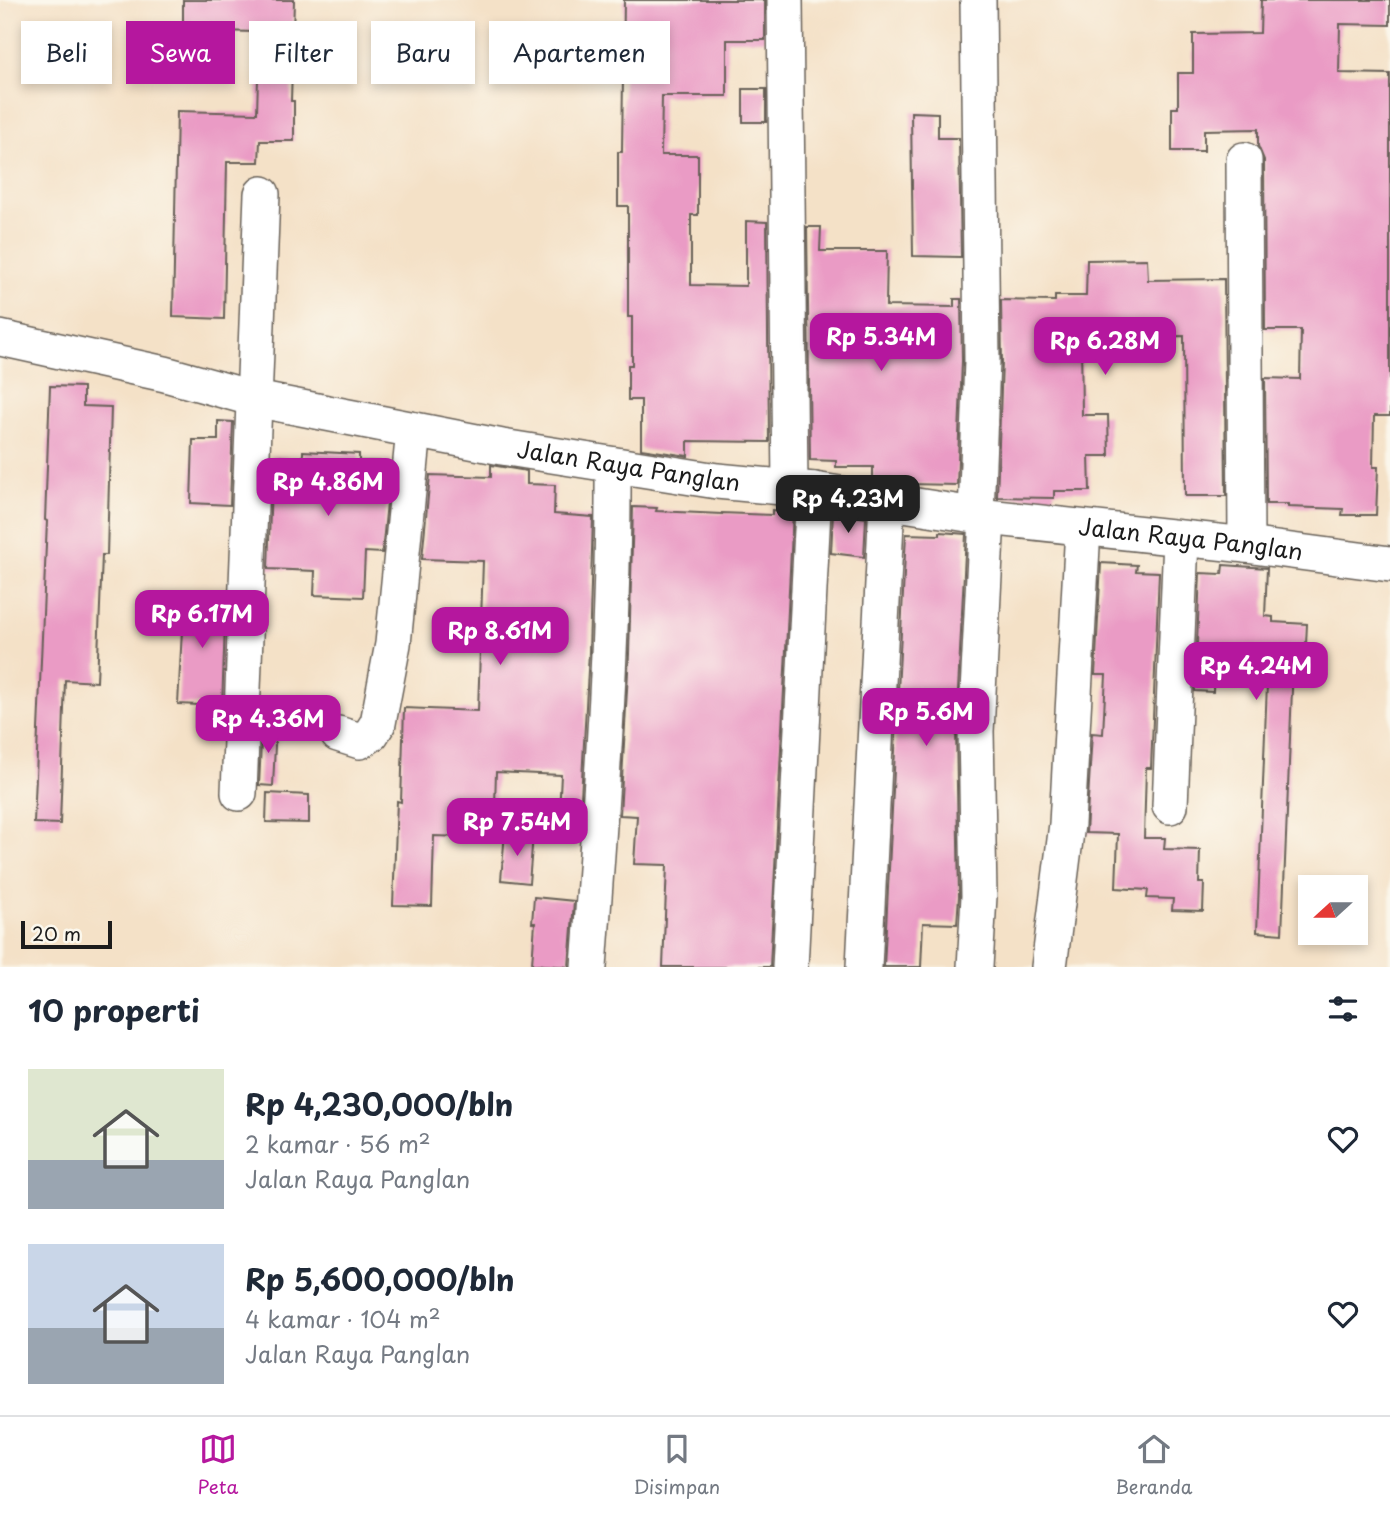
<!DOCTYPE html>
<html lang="id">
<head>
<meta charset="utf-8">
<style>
	:root { --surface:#fff; --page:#f2f2f3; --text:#1f2937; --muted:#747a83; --line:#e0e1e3; --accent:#b5179e }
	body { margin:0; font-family:"Playpen Sans",sans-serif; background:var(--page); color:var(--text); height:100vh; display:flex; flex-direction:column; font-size:26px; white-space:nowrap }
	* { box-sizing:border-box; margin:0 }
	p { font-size:23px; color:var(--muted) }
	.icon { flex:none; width:38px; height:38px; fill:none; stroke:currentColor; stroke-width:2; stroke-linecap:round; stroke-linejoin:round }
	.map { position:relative; height:967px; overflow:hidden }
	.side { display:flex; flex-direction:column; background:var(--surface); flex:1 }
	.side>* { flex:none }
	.hud { position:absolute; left:21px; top:21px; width:700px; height:63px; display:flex; gap:14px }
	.needle { width:46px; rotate:249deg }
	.tools { position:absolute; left:1298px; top:875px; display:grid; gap:14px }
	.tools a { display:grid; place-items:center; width:70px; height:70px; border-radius:0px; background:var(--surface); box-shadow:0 4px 10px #0003; font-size:35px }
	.scale { position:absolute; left:21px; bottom:18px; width:91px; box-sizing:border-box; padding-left:7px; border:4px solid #1c1c1c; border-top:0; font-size:19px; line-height:24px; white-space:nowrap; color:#1c1c1c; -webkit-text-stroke:5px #fbf7ec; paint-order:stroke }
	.price { position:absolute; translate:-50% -60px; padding:0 16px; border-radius:14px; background:var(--accent); color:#fff; font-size:23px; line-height:46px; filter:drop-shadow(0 2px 4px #0008) }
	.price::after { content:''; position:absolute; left:50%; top:42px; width:21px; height:16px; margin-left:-10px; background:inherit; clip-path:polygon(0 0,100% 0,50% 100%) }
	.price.active { background:#222; color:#fff }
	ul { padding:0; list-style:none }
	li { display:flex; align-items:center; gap:21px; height:175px; padding:0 28px }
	li span { display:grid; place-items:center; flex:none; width:196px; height:140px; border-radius:0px; color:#555 }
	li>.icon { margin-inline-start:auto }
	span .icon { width:84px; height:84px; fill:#fffc; stroke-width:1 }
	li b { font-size:30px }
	h2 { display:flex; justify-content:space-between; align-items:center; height:84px; padding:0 28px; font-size:30px }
	.tag { padding:0 24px; border-radius:0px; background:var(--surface); box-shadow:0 4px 10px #0003; font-size:24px; line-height:63px }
	.tag.active { background:var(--accent); color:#fff }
	.tabs { display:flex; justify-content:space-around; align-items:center; height:98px; border-top:2px solid var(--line); background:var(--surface); font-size:19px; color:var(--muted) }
	.tabs a { display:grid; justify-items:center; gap:4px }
	.tabs .active { color:var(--accent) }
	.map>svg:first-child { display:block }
	.building { fill:#ea9bc5 }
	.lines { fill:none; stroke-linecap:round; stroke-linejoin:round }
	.minor-casing { stroke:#686158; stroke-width:38 }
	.minor { stroke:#fff; stroke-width:35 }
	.labels { text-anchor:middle; stroke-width:5; stroke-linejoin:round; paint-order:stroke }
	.street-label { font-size:23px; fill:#1c1c1c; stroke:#fbf7ec }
</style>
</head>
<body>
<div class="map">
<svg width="1390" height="967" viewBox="0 0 1390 967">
	<rect width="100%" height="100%" fill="#fbf7ec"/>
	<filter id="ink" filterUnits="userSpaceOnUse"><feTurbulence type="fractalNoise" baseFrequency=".0143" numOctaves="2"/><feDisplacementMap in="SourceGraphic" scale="14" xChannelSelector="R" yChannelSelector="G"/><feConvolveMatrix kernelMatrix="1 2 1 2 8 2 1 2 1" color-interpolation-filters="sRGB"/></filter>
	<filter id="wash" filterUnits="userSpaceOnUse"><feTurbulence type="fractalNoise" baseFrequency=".00686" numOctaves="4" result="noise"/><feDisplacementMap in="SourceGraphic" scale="28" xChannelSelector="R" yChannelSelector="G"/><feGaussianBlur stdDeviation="1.57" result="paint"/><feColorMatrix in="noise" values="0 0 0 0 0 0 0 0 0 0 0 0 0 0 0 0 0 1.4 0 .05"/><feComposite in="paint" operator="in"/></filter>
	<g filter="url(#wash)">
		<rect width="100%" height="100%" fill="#f4e1c7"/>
		<g id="blocks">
			<path class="building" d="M183,0H294L291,101H294V141H260L259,162H227L224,319L173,317L177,111L257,113L259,44H255V32L183,30Z
				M624,0H765V40H727V96H662L661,155H698V215H691V285L746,286V221L767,222L769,442L688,441V456L641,449V400H628V365H632V317H628V206H618V152H622Z
				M1261,0H1390V25L1340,24L1339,73L1390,74V416H1374L1373,467H1378L1376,515H1342L1343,509L1288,507V504H1266L1265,378L1300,379L1301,330H1265L1264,160L1258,146V129L1204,130V151H1172V108H1178V73H1193V34L1260,33Z
				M743,89H766V122H743Z
				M911,112L938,113V138H959L961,257L913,256Z
				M807,227H821L820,251H887L886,306L954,307V299H961L962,361L957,485L908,484L873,479V467H836V461L810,460Z
				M1147,259L1148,280L1224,279L1226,496H1185L1184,336L1081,338L1082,415H1108L1109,456H1089L1090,491H1054V498L997,497L1002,362L1001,300L1055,301V296H1086L1087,260Z
				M50,386L83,387V406L111,407L107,555H102L97,682L65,680L60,824L34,823L47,521L45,520Z
				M218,421L233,422L230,505L191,503L193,440H218Z
				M303,451L359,454V461L391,462L382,553L365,552L363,597L314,595L315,571L268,569L272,456L303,458Z
				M491,465L527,471V484L555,485L554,514L593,517L589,652L580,816L559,814L561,775L496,772L494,838L434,836L432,906L393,905L397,801L401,802L404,708L478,711L483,561L422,559L430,475L491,477Z
				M633,507L657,508L656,511L722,514V513L772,515V510L793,511L770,967H663L667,865L634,864L637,816L620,815L629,654Z
				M833,513L866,518L864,557L831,553Z
				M940,532L966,534L956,730L959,896L957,924L923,923L921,967H884L906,534L940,535Z
				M1101,563L1137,565L1136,571L1159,572L1151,768H1146L1144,838H1165L1164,849L1200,850L1199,883H1204L1203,911L1172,910L1173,899L1147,898L1148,890L1116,888L1118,834L1086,833L1092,733L1103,734L1106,675H1095Z
				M1223,565L1267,568L1265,616L1273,617V622L1307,624L1305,665H1293L1282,934L1257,932L1268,659L1214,657L1213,692L1195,691L1200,573L1222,574Z
				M184,594L226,596L222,706L178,704Z
				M262,724L276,725L273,786L259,785Z
				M267,793L309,795V823L266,822Z
				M505,832L533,835L529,883L501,880Z
				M534,897L574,901L569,967L532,964L535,923H532Z"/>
		</g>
	</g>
	<g filter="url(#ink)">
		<use href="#blocks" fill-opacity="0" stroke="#686158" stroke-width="2"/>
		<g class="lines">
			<defs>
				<g id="minor">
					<path d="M785,0L790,488"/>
					<path d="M1244,160L1246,545"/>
					<path id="s1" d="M0,338L165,374L255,399L502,447L717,481L814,490L987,517L1246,545L1390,564"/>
					<path d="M976,514L982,361L978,0"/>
					<path d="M338,734L360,741L371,734L378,723L393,644L414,430"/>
					<path d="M239,793L262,194"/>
					<path d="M1170,806L1181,539"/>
					<path d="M589,967C601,800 614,632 613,465"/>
					<path d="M790,967L814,490"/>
					<path d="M864,967L887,502"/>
					<path d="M975,967L979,896L976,731L987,517"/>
					<path d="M1049,967L1067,824L1083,528"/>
				</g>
			</defs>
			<use href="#minor" class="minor-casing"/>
			<use href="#minor" class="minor"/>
		</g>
	</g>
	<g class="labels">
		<g class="street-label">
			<text dy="8" stroke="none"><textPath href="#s1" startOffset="642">Jalan Raya Panglan</textPath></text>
			<text dy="8" stroke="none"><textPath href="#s1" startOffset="1209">Jalan Raya Panglan</textPath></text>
		</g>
	</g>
</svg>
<div class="tools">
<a><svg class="needle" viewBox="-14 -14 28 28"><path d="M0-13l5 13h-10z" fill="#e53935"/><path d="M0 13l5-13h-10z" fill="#747a83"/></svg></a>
</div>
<div class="scale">20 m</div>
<b class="price" style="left:881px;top:373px">Rp 5.34M</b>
<b class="price" style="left:1105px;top:377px">Rp 6.28M</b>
<b class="price" style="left:328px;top:518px">Rp 4.86M</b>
<b class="price active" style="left:848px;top:535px">Rp 4.23M</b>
<b class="price" style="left:202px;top:650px">Rp 6.17M</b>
<b class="price" style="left:500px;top:667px">Rp 8.61M</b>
<b class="price" style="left:1256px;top:702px">Rp 4.24M</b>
<b class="price" style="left:926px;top:748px">Rp 5.6M</b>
<b class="price" style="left:268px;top:755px">Rp 4.36M</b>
<b class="price" style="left:517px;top:858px">Rp 7.54M</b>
<div class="hud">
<a class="tag">Beli</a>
<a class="tag active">Sewa</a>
<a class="tag">Filter</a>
<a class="tag">Baru</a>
<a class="tag">Apartemen</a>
</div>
</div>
<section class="side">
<h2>10 properti<svg class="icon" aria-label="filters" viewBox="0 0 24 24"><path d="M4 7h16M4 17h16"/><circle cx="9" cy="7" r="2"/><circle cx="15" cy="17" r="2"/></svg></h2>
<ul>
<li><span style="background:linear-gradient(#dfe7d0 65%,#9aa5b1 0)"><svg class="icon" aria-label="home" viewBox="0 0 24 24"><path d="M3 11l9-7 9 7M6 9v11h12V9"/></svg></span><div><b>Rp 4,230,000/bln</b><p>2 kamar · 56 m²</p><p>Jalan Raya Panglan</p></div><svg class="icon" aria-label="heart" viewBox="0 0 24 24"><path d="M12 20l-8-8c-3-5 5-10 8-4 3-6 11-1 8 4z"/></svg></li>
<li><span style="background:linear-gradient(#c9d6e8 60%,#9aa5b1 0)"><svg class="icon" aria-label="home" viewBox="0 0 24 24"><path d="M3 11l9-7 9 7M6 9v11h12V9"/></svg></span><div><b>Rp 5,600,000/bln</b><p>4 kamar · 104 m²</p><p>Jalan Raya Panglan</p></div><svg class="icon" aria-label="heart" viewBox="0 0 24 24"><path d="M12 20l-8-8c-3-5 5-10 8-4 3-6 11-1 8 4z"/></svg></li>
</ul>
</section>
<nav class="tabs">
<a class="active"><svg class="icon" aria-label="map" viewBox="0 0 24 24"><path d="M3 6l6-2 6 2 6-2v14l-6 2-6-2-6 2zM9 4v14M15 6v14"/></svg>Peta</a>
<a><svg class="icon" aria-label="saved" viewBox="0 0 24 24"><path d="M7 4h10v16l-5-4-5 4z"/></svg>Disimpan</a>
<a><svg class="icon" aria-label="home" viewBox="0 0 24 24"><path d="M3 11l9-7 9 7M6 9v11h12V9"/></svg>Beranda</a>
</nav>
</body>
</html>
